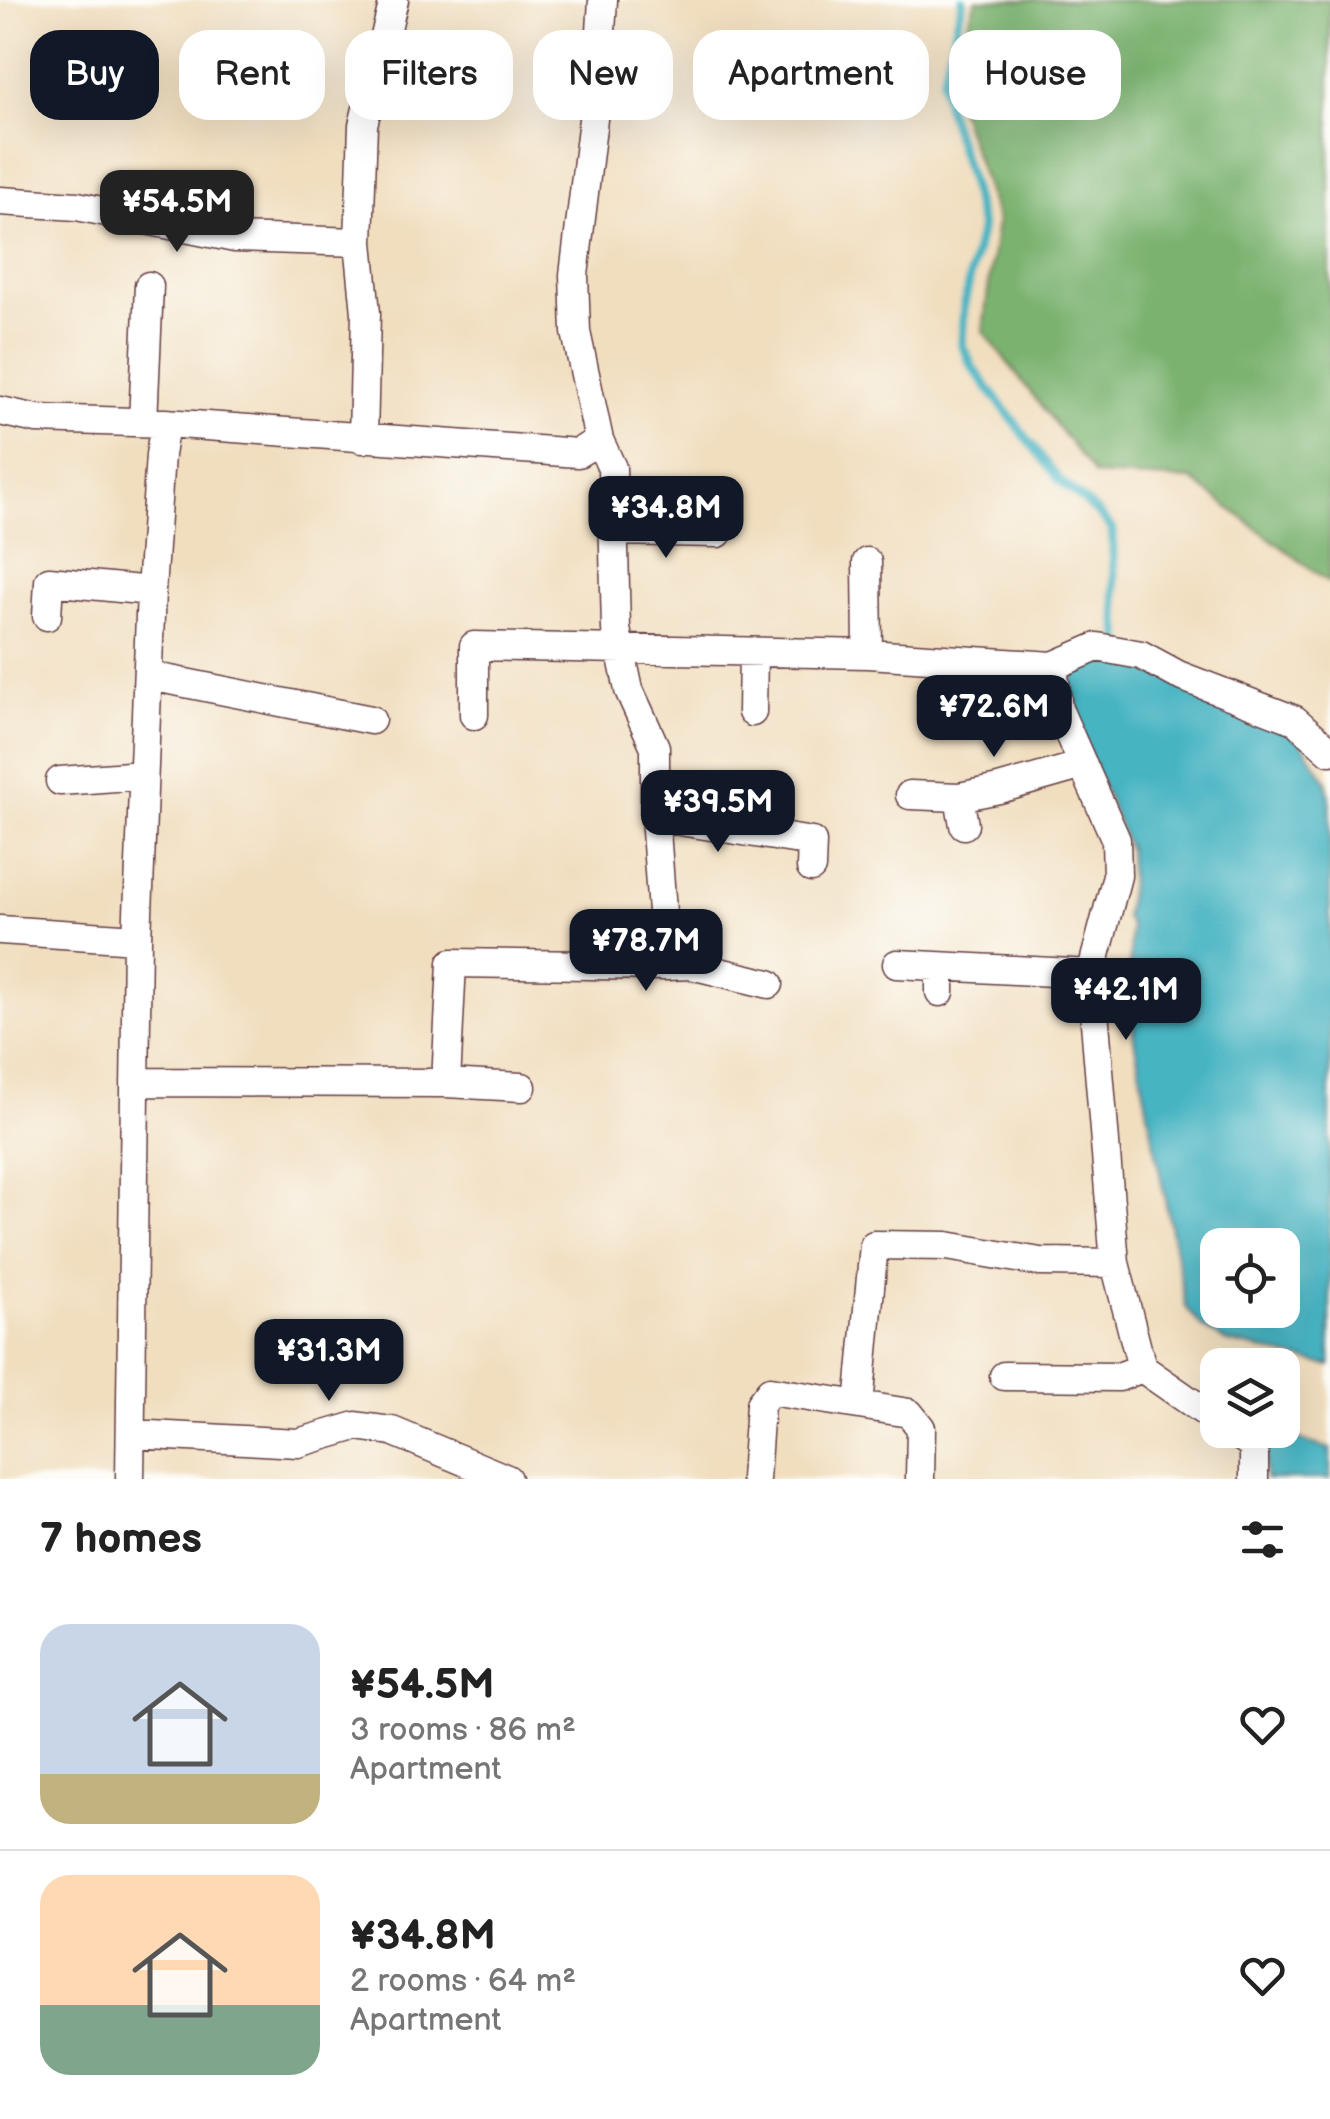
<!DOCTYPE html>
<html lang="en">
<head>
<meta charset="utf-8">
<style>
	:root { --surface:#fff; --page:#f6f6f6; --text:#222; --muted:#767676; --line:#e0e0e0; --accent:#111827 }
	body { margin:0; font-family:"Balsamiq Sans",sans-serif; background:var(--page); color:var(--text); height:100vh; display:flex; flex-direction:column; font-size:38px; white-space:nowrap }
	* { box-sizing:border-box; margin:0 }
	p { font-size:32px; color:var(--muted) }
	.icon { flex:none; width:55px; height:55px; fill:none; stroke:currentColor; stroke-width:2; stroke-linecap:round; stroke-linejoin:round }
	.map { position:relative; height:1479px; overflow:hidden }
	.panel { display:flex; flex-direction:column; background:var(--surface); flex:1 }
	.panel>* { flex:none }
	.banner { position:absolute; left:30px; top:30px; width:1270px; height:90px; display:flex; gap:20px }
	.tools { position:absolute; left:1200px; top:1228px; display:grid; gap:20px }
	.tools a { display:grid; place-items:center; width:100px; height:100px; border-radius:20px; background:var(--surface); box-shadow:0 10px 40px #0002; font-size:50px }
	.price { position:absolute; translate:-50% -85px; padding:0 22px; border-radius:20px; background:var(--accent); color:#fff; font-size:32px; line-height:65px; filter:drop-shadow(0 2px 5px #0008) }
	.price::after { content:''; position:absolute; left:50%; top:60px; width:30px; height:22px; margin-left:-15px; background:inherit; clip-path:polygon(0 0,100% 0,50% 100%) }
	.price.on { background:#222; color:#fff }
	ul { padding:0; list-style:none }
	li { display:flex; align-items:center; gap:30px; height:250px; padding:0 40px }
	li+li { border-top:2px solid var(--line) }
	li span { display:grid; place-items:center; flex:none; width:280px; height:200px; border-radius:30px; color:#555 }
	li>.icon { margin-inline-start:auto }
	span .icon { width:120px; height:120px; fill:#fffc; stroke-width:1 }
	li b { font-size:42px }
	h2 { display:flex; justify-content:space-between; align-items:center; height:120px; padding:0 40px; font-size:42px }
	.tag { padding:0 35px; border-radius:30px; background:var(--surface); box-shadow:0 10px 40px #0002; font-size:35px; line-height:90px }
	.tag.on { background:var(--accent); color:#fff }
	.map>svg:first-child { display:block }
	.forest { fill:#7ab270; stroke:#62684e; stroke-width:2.5 }
	.water { fill:#46b4c2; stroke:#486a76; stroke-width:2.5; fill-rule:evenodd }
	.lines { fill:none; stroke-linecap:round; stroke-linejoin:round }
	.stream { stroke:#46b4c2; stroke-width:9 }
	.minor-casing { stroke:#633c41; stroke-width:31 }
	.minor { stroke:#fff; stroke-width:28 }
</style>
</head>
<body>
<div class="map">
<svg width="1330" height="1479" viewBox="0 0 1330 1479">
	<rect width="100%" height="100%" fill="#fdfcf7"/>
	<filter id="ink" filterUnits="userSpaceOnUse"><feTurbulence type="fractalNoise" baseFrequency=".01" numOctaves="2"/><feDisplacementMap in="SourceGraphic" scale="20" xChannelSelector="R" yChannelSelector="G"/><feConvolveMatrix kernelMatrix="1 2 1 2 8 2 1 2 1" color-interpolation-filters="sRGB"/></filter>
	<filter id="wash" filterUnits="userSpaceOnUse"><feTurbulence type="fractalNoise" baseFrequency=".0048" numOctaves="4" result="noise"/><feDisplacementMap in="SourceGraphic" scale="40" xChannelSelector="R" yChannelSelector="G"/><feGaussianBlur stdDeviation="2.25" result="paint"/><feColorMatrix in="noise" values="0 0 0 0 0 0 0 0 0 0 0 0 0 0 0 0 0 1.4 0 .05"/><feComposite in="paint" operator="in"/></filter>
	<g filter="url(#wash)">
		<rect width="100%" height="100%" fill="#f1debf"/>
		<path class="forest" d="M976,0H1330V583L1192,480L1095,475L983,331L997,220L949,79Z"/>
		<path class="water" d="M1090,659L1138,664L1268,721L1299,739L1326,780L1330,802V1366L1225,1341L1202,1327L1186,1307L1134,1039L1130,997V925L1125,917L1130,884L1128,848L1070,707L1071,675ZM1218,1245H1282V1310H1218Z
			M1265,1430L1330,1449V1479H1265Z"/>
		<g class="lines">
			<path class="stream" d="M963,0L943,80L946,104L970,181L981,227L964,304L962,345L973,368L1059,480L1098,513L1112,529L1115,595L1121,647"/>
		</g>
	</g>
	<g filter="url(#ink)">
		<g class="lines">
			<defs>
				<path id="minor" d="M0,201L77,206L235,238L359,242
					M0,411L37,419L165,423
					M143,422L149,286
					M363,439L366,313L359,242L363,125L394,0
					M614,531L718,533
					M867,562L868,654
					M47,616L49,581L151,591
					M150,676L371,720
					M752,712L753,652
					M474,715V646L868,654L1053,666
					M60,781L143,775
					M910,795L959,797L999,789L1083,765
					M959,797L964,825
					M655,817L812,842L811,868
					M0,930L137,939
					M897,964L1091,974
					M666,966L691,965L769,984
					M940,967V992
					M135,1082L446,1083L452,963L666,966L655,817V747L629,690L616,629L612,468L599,440
					M446,1083L522,1087
					M1004,1376L1119,1377L1142,1368
					M859,1405L909,1413L921,1428L920,1479
					M1218,1421L1142,1368L1115,1263L1091,974L1117,876L1116,840L1058,709L1053,666L1097,647L1141,655L1178,675L1295,720L1330,751
					M1231,1430L1254,1446V1479
					M132,1434L298,1443L356,1426L392,1431L507,1479
					M130,1479L137,939L151,591L160,455L165,423L578,453L599,440L576,332L574,275L598,78L603,0
					M755,1479L760,1404L770,1391L859,1405L874,1245L947,1246L1040,1262L1115,1263"/>
			</defs>
			<use href="#minor" class="minor-casing"/>
			<use href="#minor" class="minor"/>
		</g>
	</g>
</svg>
<div class="tools">
<a><svg class="icon" aria-label="locate" viewBox="0 0 24 24"><circle cx="12" cy="12" r="6"/><path d="M12 2v4M12 18v4M2 12h4M18 12h4"/></svg></a>
<a><svg class="icon" aria-label="layers" viewBox="0 0 24 24"><path d="M12 4l9 5-9 5-9-5zM3 14l9 5 9-5"/></svg></a>
</div>
<b class="price on" style="left:177px;top:255px">¥54.5M</b>
<b class="price" style="left:666px;top:561px">¥34.8M</b>
<b class="price" style="left:994px;top:760px">¥72.6M</b>
<b class="price" style="left:718px;top:855px">¥39.5M</b>
<b class="price" style="left:646px;top:994px">¥78.7M</b>
<b class="price" style="left:1126px;top:1043px">¥42.1M</b>
<b class="price" style="left:329px;top:1404px">¥31.3M</b>
<div class="banner">
<a class="tag on">Buy</a>
<a class="tag">Rent</a>
<a class="tag">Filters</a>
<a class="tag">New</a>
<a class="tag">Apartment</a>
<a class="tag">House</a>
</div>
</div>
<section class="panel">
<h2>7 homes<svg class="icon" aria-label="filters" viewBox="0 0 24 24"><path d="M4 7h16M4 17h16"/><circle cx="9" cy="7" r="2"/><circle cx="15" cy="17" r="2"/></svg></h2>
<ul>
<li><span style="background:linear-gradient(#c9d6e8 75%,#c2b280 0)"><svg class="icon" aria-label="home" viewBox="0 0 24 24"><path d="M3 11l9-7 9 7M6 9v11h12V9"/></svg></span><div><b>¥54.5M</b><p>3 rooms · 86 m²</p><p>Apartment</p></div><svg class="icon" aria-label="heart" viewBox="0 0 24 24"><path d="M12 20l-8-8c-3-5 5-10 8-4 3-6 11-1 8 4z"/></svg></li>
<li><span style="background:linear-gradient(#ffd9b3 65%,#7fa58c 0)"><svg class="icon" aria-label="home" viewBox="0 0 24 24"><path d="M3 11l9-7 9 7M6 9v11h12V9"/></svg></span><div><b>¥34.8M</b><p>2 rooms · 64 m²</p><p>Apartment</p></div><svg class="icon" aria-label="heart" viewBox="0 0 24 24"><path d="M12 20l-8-8c-3-5 5-10 8-4 3-6 11-1 8 4z"/></svg></li>
</ul>
</section>
</body>
</html>
